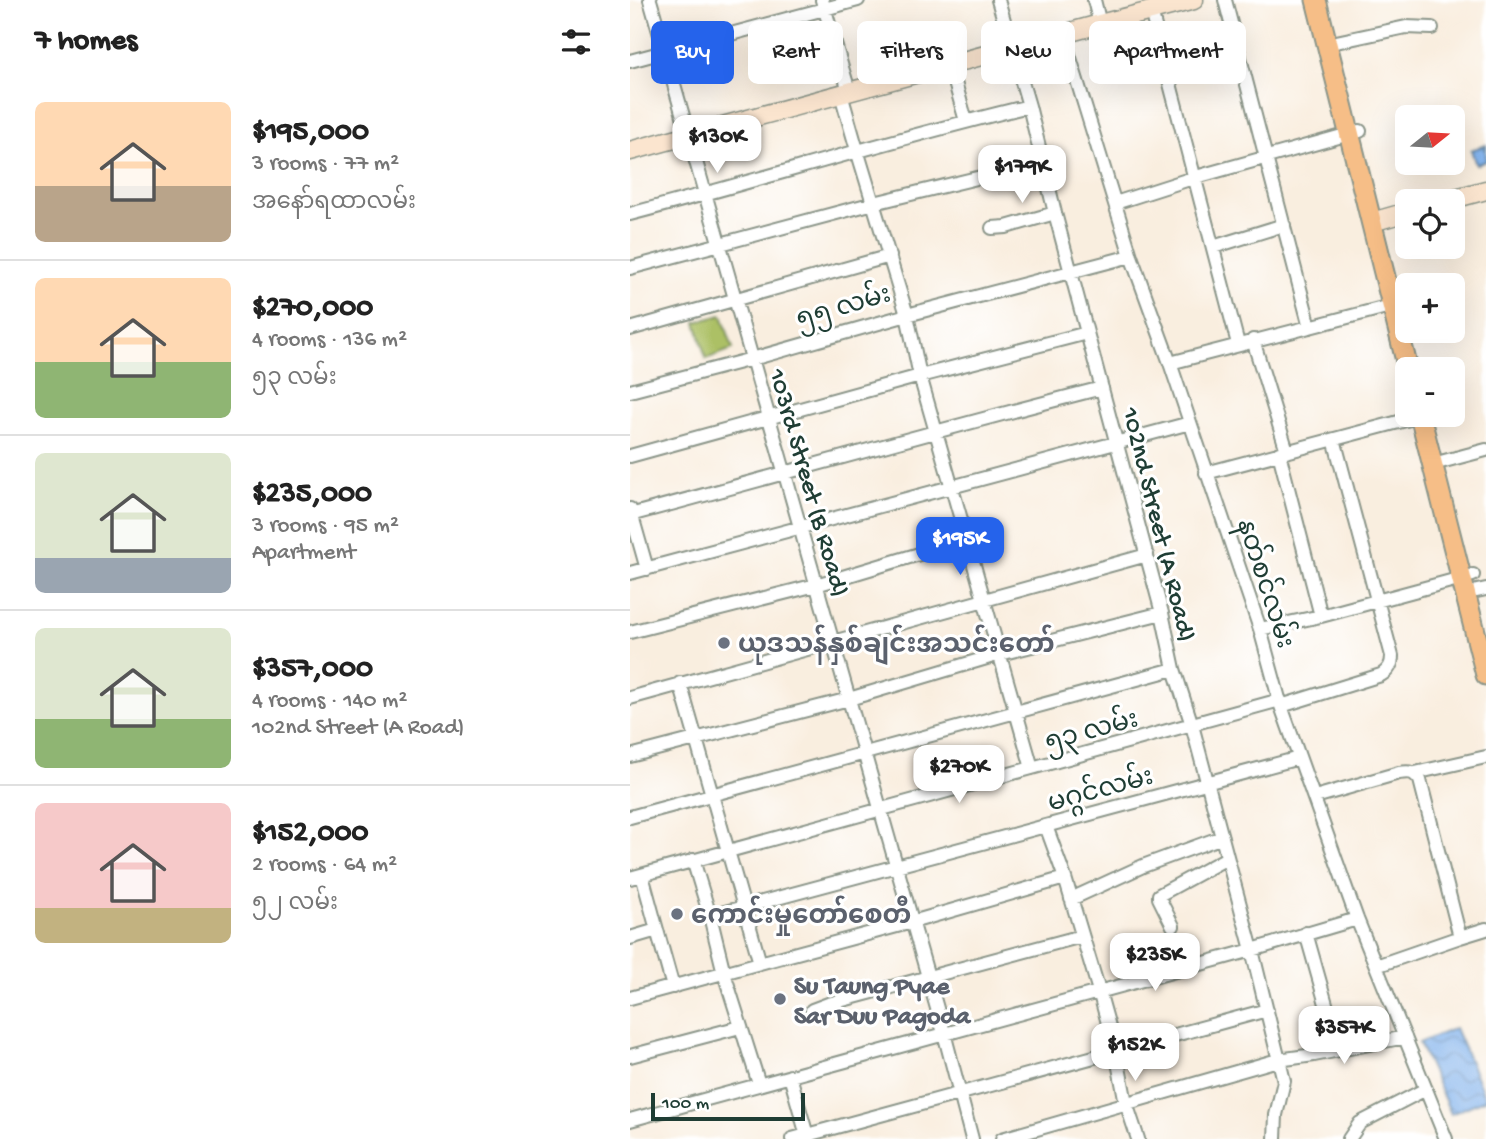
<!DOCTYPE html>
<html lang="en">
<head>
<meta charset="utf-8">
<style>
	:root { --surface:#fff; --page:#f2f2f2; --text:#222; --muted:#767676; --line:#e0e0e0; --accent:#2563eb }
	body { margin:0; font-family:"Gochi Hand","Noto Sans Myanmar",sans-serif; background:var(--page); color:var(--text); height:100vh; display:flex; flex-direction:column; font-size:26px; white-space:nowrap }
	* { box-sizing:border-box; margin:0 }
	p { font-size:23px; color:var(--muted) }
	.icon { flex:none; width:38px; height:38px; fill:none; stroke:currentColor; stroke-width:2; stroke-linecap:round; stroke-linejoin:round }
	.map { position:relative; flex:1; overflow:hidden }
	.panel { display:flex; flex-direction:column; background:var(--surface); width:630px }
	.panel>* { flex:none }
	.guide { position:absolute; left:21px; top:21px; width:665px; height:63px; display:flex; gap:14px }
	.needle { width:46px; rotate:72deg }
	.buttons { position:absolute; left:765px; top:105px; display:grid; gap:14px }
	.buttons a { display:grid; place-items:center; width:70px; height:70px; border-radius:10px; background:var(--surface); box-shadow:0 7px 28px #0002; font-size:35px }
	.scale { position:absolute; left:21px; bottom:18px; width:154px; box-sizing:border-box; padding-left:7px; border:4px solid #1f3d34; border-top:0; font-size:19px; line-height:24px; white-space:nowrap; color:#1f3d34; -webkit-text-stroke:5px #fff; paint-order:stroke }
	.price { position:absolute; translate:-50% -60px; padding:0 16px; border-radius:14px; background:#fff; color:#222; font-size:23px; line-height:46px; filter:drop-shadow(0 2px 4px #0008) }
	.price::after { content:''; position:absolute; left:50%; top:42px; width:21px; height:16px; margin-left:-10px; background:inherit; clip-path:polygon(0 0,100% 0,50% 100%) }
	.price.active { background:var(--accent); color:#fff }
	ul { padding:0; list-style:none }
	li { display:flex; align-items:center; gap:21px; height:175px; padding:0 35px }
	li+li { border-top:2px solid var(--line) }
	li span { display:grid; place-items:center; flex:none; width:196px; height:140px; border-radius:10px; color:#555 }
	li>.icon { margin-inline-start:auto }
	span .icon { width:84px; height:84px; fill:#fffc; stroke-width:1 }
	li b { font-size:30px }
	h2 { display:flex; justify-content:space-between; align-items:center; height:84px; padding:0 35px; font-size:30px }
	.chip { padding:0 24px; border-radius:10px; background:var(--surface); box-shadow:0 7px 28px #0002; font-size:24px; line-height:63px }
	.chip.active { background:var(--accent); color:#fff }
	main { display:flex; flex:1; min-height:0 }
	.map>svg:first-child { display:block }
	.green { fill:#acc065; stroke:#667e4c; stroke-width:2 }
	.water { fill:url(#water-waves); stroke:#4f7690; stroke-width:2 }
	.lines { fill:none; stroke-linecap:round; stroke-linejoin:round }
	.street-casing { stroke:#8c968a; stroke-width:16 }
	.secondary-casing { stroke:#8c968a; stroke-width:21 }
	.primary-casing { stroke:#8c968a; stroke-width:23 }
	.street { stroke:#fff; stroke-width:12 }
	.secondary { stroke:#fbe5cf; stroke-width:18 }
	.primary { stroke:#f6be87; stroke-width:19 }
	.worship-dot { fill:#6b7280; stroke:#fff; stroke-width:2.5 }
	.labels { text-anchor:middle; stroke-width:6; stroke-linejoin:round; paint-order:stroke }
	.street-label { font-size:26px; fill:#1f3d34; stroke:#fff }
	.worship-label { font-size:26px; font-weight:bold; fill:#5b616d; stroke:#fff; text-anchor:start }
</style>
</head>
<body>
<main>
<section class="panel">
<h2>7 homes<svg class="icon" aria-label="filters" viewBox="0 0 24 24"><path d="M4 7h16M4 17h16"/><circle cx="9" cy="7" r="2"/><circle cx="15" cy="17" r="2"/></svg></h2>
<ul>
<li><span style="background:linear-gradient(#ffd9b3 60%,#b9a48a 0)"><svg class="icon" aria-label="home" viewBox="0 0 24 24"><path d="M3 11l9-7 9 7M6 9v11h12V9"/></svg></span><div><b>$195,000</b><p>3 rooms · 77 m²</p><p>အနော်ရထာလမ်း</p></div></li>
<li><span style="background:linear-gradient(#ffd9b3 60%,#8fb573 0)"><svg class="icon" aria-label="home" viewBox="0 0 24 24"><path d="M3 11l9-7 9 7M6 9v11h12V9"/></svg></span><div><b>$270,000</b><p>4 rooms · 136 m²</p><p>၅၃ လမ်း</p></div></li>
<li><span style="background:linear-gradient(#dfe7d0 75%,#9aa5b1 0)"><svg class="icon" aria-label="home" viewBox="0 0 24 24"><path d="M3 11l9-7 9 7M6 9v11h12V9"/></svg></span><div><b>$235,000</b><p>3 rooms · 95 m²</p><p>Apartment</p></div></li>
<li><span style="background:linear-gradient(#dfe7d0 65%,#8fb573 0)"><svg class="icon" aria-label="home" viewBox="0 0 24 24"><path d="M3 11l9-7 9 7M6 9v11h12V9"/></svg></span><div><b>$357,000</b><p>4 rooms · 140 m²</p><p>102nd Street (A Road)</p></div></li>
<li><span style="background:linear-gradient(#f6c9c9 75%,#c2b280 0)"><svg class="icon" aria-label="home" viewBox="0 0 24 24"><path d="M3 11l9-7 9 7M6 9v11h12V9"/></svg></span><div><b>$152,000</b><p>2 rooms · 64 m²</p><p>၅၂ လမ်း</p></div></li>
</ul>
</section>
<div class="map">
<svg width="856" height="1139" viewBox="0 0 856 1139">
	<defs>
		<pattern id="water-waves" width="16" height="10" patternUnits="userSpaceOnUse" patternTransform="scale(1.75)"><rect width="16" height="10" fill="#7fb0eb"/><path d="M0 5q4-4 8 0t8 0" fill="none" stroke="#6790bf"/></pattern>
	</defs>
	<rect width="100%" height="100%" fill="#fff"/>
	<filter id="ink" filterUnits="userSpaceOnUse"><feTurbulence type="fractalNoise" baseFrequency=".0143" numOctaves="2"/><feDisplacementMap in="SourceGraphic" scale="14" xChannelSelector="R" yChannelSelector="G"/><feConvolveMatrix kernelMatrix="1 2 1 2 8 2 1 2 1" color-interpolation-filters="sRGB"/></filter>
	<filter id="wash" filterUnits="userSpaceOnUse"><feTurbulence type="fractalNoise" baseFrequency=".00686" numOctaves="4" result="noise"/><feDisplacementMap in="SourceGraphic" scale="28" xChannelSelector="R" yChannelSelector="G"/><feGaussianBlur stdDeviation="1.57" result="paint"/><feColorMatrix in="noise" values="0 0 0 0 0 0 0 0 0 0 0 0 0 0 0 0 0 1.4 0 .05"/><feComposite in="paint" operator="in"/></filter>
	<g filter="url(#wash)">
		<rect width="100%" height="100%" fill="#f9eedf"/>
		<path class="green" d="M92,315L103,349L76,359L66,322Z"/>
		<path class="water" d="M856,145V161L846,165L841,150Z
			M825,1028L856,1099L821,1114L789,1043Z"/>
	</g>
	<g filter="url(#ink)">
		<g class="lines">
			<defs>
				<path id="street" d="M20,0L314,1033L342,1139
					M192,0L219,91
					M368,0L399,106L425,213L532,613L544,669L562,725L622,950L654,1081L646,1115L645,1139
					M464,0L470,24
					M595,0L680,327
					M521,11L608,344
					M433,35L501,256L540,363L630,629L651,706L727,919L816,1139
					M706,42L776,27L802,28
					M0,61L228,0
					M320,65L336,121
					M211,94L227,150L277,315L290,376L402,768
					M485,203L566,177L730,131
					M0,214C134,179 265,138 399,106
					M362,228L376,227L425,213
					M583,247L654,225
					M0,268L244,203L413,162
					M0,329L260,256
					M623,340L657,451
					M540,363L772,303
					M0,391L122,359L277,315L501,256
					M649,453L691,616
					M0,456L290,376L457,333
					M803,464L856,450
					M576,473L795,415
					M0,509L17,569
					M0,515C157,473 314,428 472,388
					M0,573L560,423
					M847,591L856,589
					M630,629L691,616L843,575
					M0,632L186,585L336,540
					M50,683L130,963
					M0,698L517,555
					M651,706L751,675C759,670 762,665 762,656L704,439
					M0,756L219,699L370,654L532,613
					M785,773L856,757
					M685,797L769,773C780,771 784,772 790,780L830,937L856,929
					M0,817L544,669
					M416,826L435,878L469,991L486,1052L496,1103L508,1139
					M63,860L80,916L94,973L129,1084
					M12,875L27,930
					M0,878L650,700
					M441,899L513,866L592,837
					M80,916L669,758
					M543,926L529,898V895L597,858
					M676,933L709,1050
					M0,938L27,930L43,987
					M746,966L830,937
					M0,998L282,922L435,878
					M182,1010L198,1004L452,936
					M0,1056L110,1027
					M160,1076L178,1139
					M0,1120L622,950L727,919
					M162,1139L637,1010
					M372,1139L648,1060L684,1055L775,1037
					M719,1139L730,1123L796,1089"/>
				<path id="secondary" d="M0,151L470,24L564,0
					M815,201L856,190
					M742,222L777,212"/>
				<path id="primary" d="M686,0L778,369
					M790,415L856,675"/>
			</defs>
			<use href="#street" class="street-casing"/>
			<use href="#secondary" class="secondary-casing"/>
			<use href="#primary" class="primary-casing"/>
			<use href="#street" class="street"/>
			<use href="#secondary" class="secondary"/>
			<use href="#primary" class="primary"/>
		</g>
	</g>
	<g class="worship-dot">
		<circle cx="94" cy="643" r="7"/>
		<circle cx="47" cy="914" r="7"/>
		<circle cx="150" cy="999" r="7"/>
	</g>
	<g class="labels">
		<g class="street-label">
			<text transform="translate(213 305) rotate(-16)" y="9">၅၅ လမ်း</text>
			<text transform="translate(181 482) rotate(74)" y="9">103rd Street (B Road)</text>
			<text transform="translate(531 524) rotate(76)" y="9">102nd Street (A Road)</text>
			<text transform="translate(637 583) rotate(72)" y="9">နတ်စင်လမ်း</text>
			<text transform="translate(461 729) rotate(-15)" y="9">၅၃ လမ်း</text>
			<text transform="translate(470 788) rotate(-15)" y="9">မဂ္ဂင်လမ်း</text>
		</g>
		<g class="worship-label">
			<text x="108" y="652">ယုဒသန်နှစ်ချင်းအသင်းတော်</text>
			<text x="61" y="923">ကောင်းမှုတော်စေတီ</text>
			<text x="164" y="993">Su Taung Pyae<tspan x="164" dy="30">Sar Duu Pagoda</tspan></text>
		</g>
	</g>
</svg>
<div class="buttons">
<a><svg class="needle" viewBox="-14 -14 28 28"><path d="M0-13l5 13h-10z" fill="#e53935"/><path d="M0 13l5-13h-10z" fill="#767676"/></svg></a>
<a><svg class="icon" aria-label="locate" viewBox="0 0 24 24"><circle cx="12" cy="12" r="6"/><path d="M12 2v4M12 18v4M2 12h4M18 12h4"/></svg></a>
<a>+</a>
<a>−</a>
</div>
<div class="scale">100 m</div>
<b class="price" style="left:87px;top:175px">$130K</b>
<b class="price" style="left:392px;top:205px">$179K</b>
<b class="price active" style="left:330px;top:577px">$195K</b>
<b class="price" style="left:329px;top:805px">$270K</b>
<b class="price" style="left:525px;top:993px">$235K</b>
<b class="price" style="left:714px;top:1066px">$357K</b>
<b class="price" style="left:505px;top:1083px">$152K</b>
<div class="guide">
<a class="chip active">Buy</a>
<a class="chip">Rent</a>
<a class="chip">Filters</a>
<a class="chip">New</a>
<a class="chip">Apartment</a>
</div>
</div>
</main>
</body>
</html>
